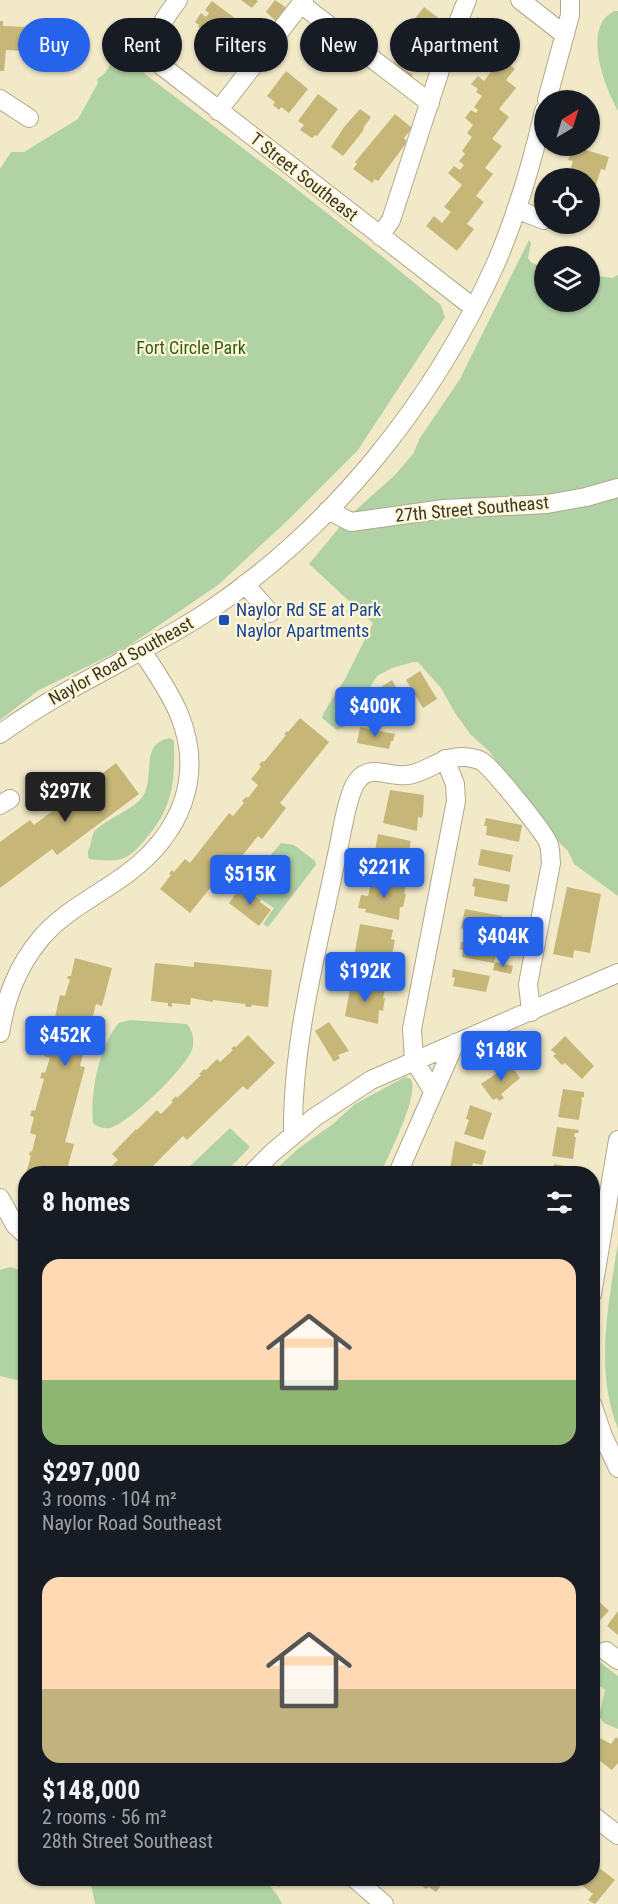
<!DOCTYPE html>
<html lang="en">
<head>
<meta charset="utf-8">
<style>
	:root { --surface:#171b24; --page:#242831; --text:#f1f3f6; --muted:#9ea1a6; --accent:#2563eb }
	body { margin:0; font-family:"Roboto Condensed",sans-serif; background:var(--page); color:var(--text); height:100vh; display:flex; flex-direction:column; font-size:22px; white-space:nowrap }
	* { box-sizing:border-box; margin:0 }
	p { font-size:20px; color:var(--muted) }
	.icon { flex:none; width:33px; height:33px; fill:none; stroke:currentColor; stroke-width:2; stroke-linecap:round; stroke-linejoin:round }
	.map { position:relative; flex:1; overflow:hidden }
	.details { position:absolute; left:18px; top:1166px; width:582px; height:720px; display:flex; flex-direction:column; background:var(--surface); border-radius:24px; box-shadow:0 2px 4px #0004 }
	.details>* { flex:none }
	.top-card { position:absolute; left:18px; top:18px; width:582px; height:54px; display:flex; gap:12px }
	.needle { width:39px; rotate:38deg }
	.controls { position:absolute; left:534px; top:90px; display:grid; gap:12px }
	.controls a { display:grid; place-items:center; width:66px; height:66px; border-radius:50%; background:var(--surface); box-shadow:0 2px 4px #0004; font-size:30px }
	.price { position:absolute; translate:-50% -51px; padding:0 14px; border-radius:6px; background:var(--accent); color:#fff; font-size:20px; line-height:39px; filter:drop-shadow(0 2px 3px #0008) }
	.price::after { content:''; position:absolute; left:50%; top:36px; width:18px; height:14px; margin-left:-9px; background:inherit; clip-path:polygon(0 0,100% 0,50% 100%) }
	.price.active { background:#222; color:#fff }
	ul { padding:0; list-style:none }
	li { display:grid; align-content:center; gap:12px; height:318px; padding:0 24px }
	li span { display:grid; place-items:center; height:186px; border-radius:18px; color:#555 }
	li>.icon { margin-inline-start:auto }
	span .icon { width:108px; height:108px; fill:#fffc; stroke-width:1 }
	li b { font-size:26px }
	h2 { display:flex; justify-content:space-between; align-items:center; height:72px; padding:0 24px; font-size:26px }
	.chip { padding:0 21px; border-radius:27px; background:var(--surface); box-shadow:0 2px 4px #0004; font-size:21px; line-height:54px }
	.chip.active { background:var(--accent); color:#fff }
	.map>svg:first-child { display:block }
	.green { fill:#b0d2a4 }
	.building { fill:#c6b779 }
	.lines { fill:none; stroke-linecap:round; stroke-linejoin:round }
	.minor-casing { stroke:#b0a889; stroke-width:20 }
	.minor { stroke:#fff; stroke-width:18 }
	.transit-dot { fill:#1a4fb4; stroke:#fef6d5; stroke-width:2 }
	.labels { text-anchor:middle; stroke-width:4.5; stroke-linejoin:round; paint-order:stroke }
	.street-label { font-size:18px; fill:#393629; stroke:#fef6d5 }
	.park-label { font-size:18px; fill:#2e5d18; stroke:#fef6d5 }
	.transit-label { font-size:18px; fill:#164399; stroke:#fef6d5; text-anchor:start }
</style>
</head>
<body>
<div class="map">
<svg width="618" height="1904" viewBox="0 0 618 1904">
	<rect width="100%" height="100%" fill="#f1e9c8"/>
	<path class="green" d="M614,11H618V111C605,87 581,28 614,11Z
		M139,23H141L142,26C138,44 135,57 145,74L290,184L383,257L441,305L445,317L358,450L287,521L218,585L127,647L39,690L0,720V169L11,152H24L78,119L98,83L97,79L104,74Z
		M529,240L531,243L528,258L532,263L544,267V302H590V275L612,278L618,275V896L574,864L568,851L550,833L490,752L471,735L455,713L441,688L418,662H413L392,668L377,676L346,726L337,730L322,718L324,712L345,679L373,623L309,564L348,517L395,475L413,454L420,438L460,379Z
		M170,738L174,741C175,784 173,808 144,841C136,850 129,858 117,860C109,861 97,860 89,859C87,854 88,851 90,846C91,842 92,836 94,832C100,823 129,811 140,800C158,780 137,744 170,738Z
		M281,843L294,845L315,861L316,865L268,927L263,924L274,908L243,887Z
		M130,1020L187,1024C192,1030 194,1037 193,1046C191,1064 128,1124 110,1128C103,1129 97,1127 93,1123C90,1094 99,1045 119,1023Z
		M405,1077L411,1079C419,1097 389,1153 381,1173H272L299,1148L333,1124L355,1104Z
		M230,1128L250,1147L225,1173H190L187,1169Z
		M618,1242V1429C594,1368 609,1304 618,1242Z
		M10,1267L25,1272V1382L0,1376V1270Z
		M593,1657L618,1676V1729L604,1723L599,1716L605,1690L597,1683H593Z
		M90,1878H264C270,1887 278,1894 282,1904H95Z"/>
	<path class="building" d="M241,0H256L258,1L252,8Z
		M275,0L288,9L277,22L266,12Z
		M212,1L240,22L236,27L240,31L236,37L231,33L222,45L198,27L199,25L195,22L201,13L206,17L209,13L205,10Z
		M424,7L445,23L426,48L405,31Z
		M478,17L518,48L506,62L515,69L506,80L516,88L499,109L509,117L492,139L502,146L485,168L493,174L476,196L484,202L467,224L474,229L457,251L426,226L434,216L442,223L451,212L444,207L462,185L448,173L454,166L460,170L464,165L459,161L465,154L462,151L472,137L467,133L473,125L465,118L471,110L476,113L478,110L474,107L482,96L476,92L478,89L471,84L478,76L484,81L493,69L488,65L491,61L484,56L488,50L466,33Z
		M0,21H3V26L25,27L24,51L6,50L4,71H0Z
		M394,62L413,75L410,80L391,66Z
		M286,71L308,89L289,113L281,107L279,110L273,105L275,102L267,96Z
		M318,94L338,109L317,136L315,135L312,138L300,130L304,125L298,121Z
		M360,109L371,117L364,127L363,131L343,156L331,147L344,127Z
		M395,114L412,128L404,138L407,142L378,181L375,179L372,183L353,169L357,164L355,162Z
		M573,146L609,157L605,170L601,169L590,204V178H568L573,161L568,160Z
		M420,671L437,699L423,708L406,680Z
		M392,680L410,712L404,716L402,712L394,717L378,689Z
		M300,718L329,742L280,803L286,808L262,839L258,836L218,886L215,882L190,913L160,889L171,875L169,874L172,870L174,872L185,859L190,863L229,813L233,816L244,803L242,801L246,797L248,798L258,785L251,779L261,767L259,765L262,761L264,762L286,735L284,734L287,731L288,732Z
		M360,727L395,734L393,741H391L389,749L357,743Z
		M116,763L139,794L57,855L52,849L0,888V842L30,820L34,825Z
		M390,790L424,795L423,813L422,818L418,817L417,831L383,823Z
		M486,818L522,825L519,842L486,835L487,826H484Z
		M378,834L411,841L409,850L413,851L410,865L406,864L404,874L372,867Z
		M481,849L513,855L510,872L478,865Z
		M474,878L510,885L507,902L474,896L475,887L472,886Z
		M372,879L406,885L404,894H406L403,907H400L399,920L365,912L366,909L358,908L361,895L368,896Z
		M241,887L261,900L260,902L271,910L259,926L229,903Z
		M567,887L601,894L590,953L574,950L573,958L553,954Z
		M465,909L502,916L498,933L466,926L465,929L461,928Z
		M360,924L393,930L391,939L395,940L392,955H388L386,963L354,957Z
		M465,940L498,946L494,963L462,957L463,950L460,949L461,942H464Z
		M75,958L112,968L102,1006L96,1004L80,1066L85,1067L65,1142L74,1144L66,1173H26L31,1156L29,1155L30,1151L32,1152L36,1135L30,1133L34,1117L30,1116L32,1110L35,1111L44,1079L40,1078L42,1072L45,1073L50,1058L44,1056L52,1021H54L60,995L65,996L70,979H67L68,976H71Z
		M194,962L272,970L268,1007L252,1005L251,1007H246L245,1004L213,1000V1002L191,998L190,1005L172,1003V1007L168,1006V1003L151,1001L155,963L194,967Z
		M495,962L513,966L511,974L493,970Z
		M453,969L490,976L486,992L453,986L455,978L452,977Z
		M351,984L385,989L383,998H385L383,1011L379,1010L378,1024L345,1016Z
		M329,1022L349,1051L338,1055L340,1058L334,1062L315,1031Z
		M248,1035L275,1063L247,1090L243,1086L187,1140L183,1136L146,1173H101L103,1170L105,1172L118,1160L112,1154L136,1129L137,1130L157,1110L161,1114L173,1102L171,1101L176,1096L177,1098L201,1075L199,1074L204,1069L206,1070L217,1059L220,1062L233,1050L231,1049L234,1046L236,1047Z
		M565,1036L594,1066L582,1079L565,1063L562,1065L553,1056L556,1054L551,1050Z
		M510,1064L520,1078L501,1094L504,1098L499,1101L497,1098L493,1100L481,1084Z
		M563,1089L584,1092V1097L581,1098L582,1100L579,1120L558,1117Z
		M470,1105L492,1113L483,1140L464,1134L469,1120L466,1119Z
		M557,1127L579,1130L578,1133H575L574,1137H576L573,1159L552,1156Z
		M455,1141L486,1151L482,1165L473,1163L470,1173H461L450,1169Z
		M554,1164L571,1167L570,1173H552Z
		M592,1595L609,1611L592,1628Z
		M618,1611V1635L607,1626Z
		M596,1736L611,1744L616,1737L618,1739V1763L612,1770L592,1755V1741Z
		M594,1864L615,1880L595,1904L588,1900L593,1894L579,1883L583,1878H592Z
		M273,1878H292L279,1887Z
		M417,1878H447L436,1892L429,1887L426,1889L421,1885L423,1882Z"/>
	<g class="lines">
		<defs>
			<path id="minor" d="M178,0C162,21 147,40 162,66L474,308
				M520,0L565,35
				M301,4L430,103
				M0,99L29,118
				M547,100L570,15V0
				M218,111L304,0
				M516,209L544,220
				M380,236L391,220L446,52L467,0
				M328,510L351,522L444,509L547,504L586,497L618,488
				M245,584L270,613
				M0,734C65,686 140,656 207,612C334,527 434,401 496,263C517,214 532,163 544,111
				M0,805L10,799
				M0,1033C6,997 17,967 41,938C64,911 100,894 128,873C180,834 205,777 179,714C170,692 155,671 142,651
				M433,1091L414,1060L412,1029L456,801L455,784L445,759
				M293,1134C292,1040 318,947 337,855C341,838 347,794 357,781C370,763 390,778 408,775C428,772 442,756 463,757C469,757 480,759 484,763C495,772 547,835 549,845C551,851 550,857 551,863L528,984L531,1012
				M252,1173L273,1152L315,1117L371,1080L618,973
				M398,1173L455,1043
				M0,1198L15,1225L26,1235
				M592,1294L618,1140
				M592,1404L603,1436L618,1468
				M606,1651L618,1660
				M592,1815L618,1835
				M354,1878L384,1904"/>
		</defs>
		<use href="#minor" class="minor-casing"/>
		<use href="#minor" class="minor"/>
	</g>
	<rect class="transit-dot" x="218" y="614" width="12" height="12" rx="3"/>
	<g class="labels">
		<g class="street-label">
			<text transform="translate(304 177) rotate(38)" y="6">T Street Southeast</text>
			<text transform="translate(472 509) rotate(-5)" y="6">27th Street Southeast</text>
			<text transform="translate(121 661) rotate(-29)" y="6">Naylor Road Southeast</text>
		</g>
		<g class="park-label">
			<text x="191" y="354">Fort Circle Park</text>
		</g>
		<g class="transit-label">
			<text x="236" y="616">Naylor Rd SE at Park<tspan x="236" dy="21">Naylor Apartments</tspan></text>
		</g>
	</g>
</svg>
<div class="controls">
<a><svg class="needle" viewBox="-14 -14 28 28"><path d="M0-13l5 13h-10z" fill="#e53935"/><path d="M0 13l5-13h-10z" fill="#9ea1a6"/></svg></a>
<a><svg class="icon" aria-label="locate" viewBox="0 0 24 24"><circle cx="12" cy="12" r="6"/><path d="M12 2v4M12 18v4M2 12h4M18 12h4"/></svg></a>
<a><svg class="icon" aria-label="layers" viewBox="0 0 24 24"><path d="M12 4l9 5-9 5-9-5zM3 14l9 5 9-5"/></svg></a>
</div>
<b class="price" style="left:375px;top:738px">$400K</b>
<b class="price active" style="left:65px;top:823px">$297K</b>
<b class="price" style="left:384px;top:899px">$221K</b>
<b class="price" style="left:250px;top:906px">$515K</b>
<b class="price" style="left:503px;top:968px">$404K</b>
<b class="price" style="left:365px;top:1003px">$192K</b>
<b class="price" style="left:65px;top:1067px">$452K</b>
<b class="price" style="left:501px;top:1082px">$148K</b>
<div class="top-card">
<a class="chip active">Buy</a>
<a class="chip">Rent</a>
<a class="chip">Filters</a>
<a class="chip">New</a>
<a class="chip">Apartment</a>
</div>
<section class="details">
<h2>8 homes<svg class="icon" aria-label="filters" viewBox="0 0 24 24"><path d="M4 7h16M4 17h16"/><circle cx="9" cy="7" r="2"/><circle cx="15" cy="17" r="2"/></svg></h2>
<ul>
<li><span style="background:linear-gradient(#ffd9b3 65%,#8fb573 0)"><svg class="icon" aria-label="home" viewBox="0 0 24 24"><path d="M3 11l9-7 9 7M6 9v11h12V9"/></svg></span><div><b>$297,000</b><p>3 rooms · 104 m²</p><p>Naylor Road Southeast</p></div></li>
<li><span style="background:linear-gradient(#ffd9b3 60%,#c2b280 0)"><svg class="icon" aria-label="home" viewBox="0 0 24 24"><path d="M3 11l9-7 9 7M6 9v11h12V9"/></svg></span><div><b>$148,000</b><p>2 rooms · 56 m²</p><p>28th Street Southeast</p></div></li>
</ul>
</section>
</div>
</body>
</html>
